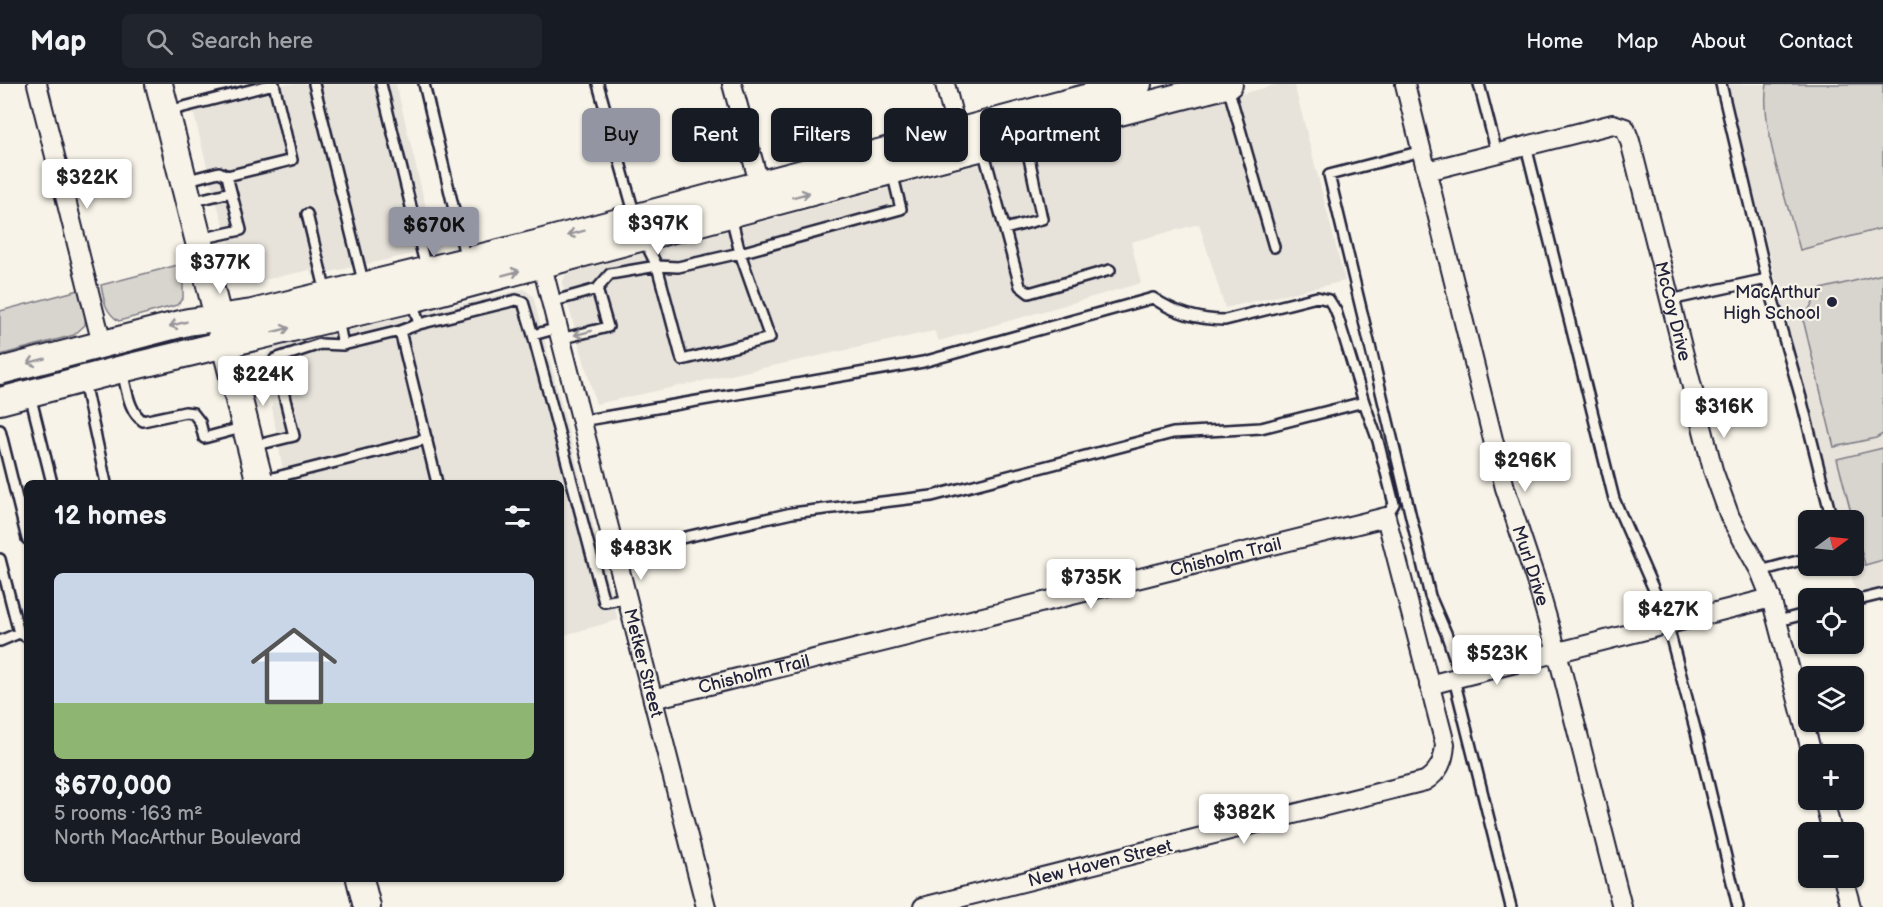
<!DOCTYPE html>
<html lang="en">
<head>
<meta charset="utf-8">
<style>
	:root { --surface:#171b24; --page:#20242c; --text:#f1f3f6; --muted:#9ea1a6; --line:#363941; --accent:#9495a2 }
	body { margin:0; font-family:"Balsamiq Sans",sans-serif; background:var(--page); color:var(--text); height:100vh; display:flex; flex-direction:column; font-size:22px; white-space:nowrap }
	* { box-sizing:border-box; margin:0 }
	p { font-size:20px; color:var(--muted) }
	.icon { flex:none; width:33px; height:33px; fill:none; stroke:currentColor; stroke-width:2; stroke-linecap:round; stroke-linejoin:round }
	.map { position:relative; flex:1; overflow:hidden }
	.panel { position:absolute; left:24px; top:396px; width:540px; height:402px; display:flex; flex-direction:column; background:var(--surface); border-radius:9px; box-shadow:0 2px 4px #0004 }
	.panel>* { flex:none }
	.hud { position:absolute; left:582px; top:24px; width:570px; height:54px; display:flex; gap:12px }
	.needle { width:39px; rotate:75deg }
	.tools { position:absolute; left:1798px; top:426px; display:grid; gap:12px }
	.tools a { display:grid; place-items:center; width:66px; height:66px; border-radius:9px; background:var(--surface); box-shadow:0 2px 4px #0004; font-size:30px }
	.price { position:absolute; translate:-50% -51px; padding:0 14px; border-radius:6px; background:#fff; color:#222; font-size:20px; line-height:39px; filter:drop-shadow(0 2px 3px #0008) }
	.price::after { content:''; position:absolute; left:50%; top:36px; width:18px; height:14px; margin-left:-9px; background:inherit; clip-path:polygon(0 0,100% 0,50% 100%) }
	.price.selected { background:var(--accent); color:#111 }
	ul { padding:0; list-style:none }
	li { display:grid; align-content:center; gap:12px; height:318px; padding:0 30px }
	li span { display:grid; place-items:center; height:186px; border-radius:9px; color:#555 }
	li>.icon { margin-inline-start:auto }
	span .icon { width:108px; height:108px; fill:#fffc; stroke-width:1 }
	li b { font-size:26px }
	h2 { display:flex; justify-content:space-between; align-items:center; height:72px; padding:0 30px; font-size:26px }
	.tag { padding:0 21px; border-radius:9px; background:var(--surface); box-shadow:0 2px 4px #0004; font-size:21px; line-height:54px }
	.tag.selected { background:var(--accent); color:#111 }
	header { display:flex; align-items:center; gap:36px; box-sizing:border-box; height:84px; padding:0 30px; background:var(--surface); border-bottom:2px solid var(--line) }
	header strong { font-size:28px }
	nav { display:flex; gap:33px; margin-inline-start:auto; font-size:21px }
	.search { width:420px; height:54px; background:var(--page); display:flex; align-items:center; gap:15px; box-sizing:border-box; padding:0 21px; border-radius:9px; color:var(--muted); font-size:22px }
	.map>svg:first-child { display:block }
	.built { fill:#e7e3db }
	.park { fill:#d8d5cf; stroke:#7d7c85; stroke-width:1.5 }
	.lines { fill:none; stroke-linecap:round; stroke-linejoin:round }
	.lane-casing { stroke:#22223b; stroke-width:14 }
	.street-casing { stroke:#22223b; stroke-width:22 }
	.secondary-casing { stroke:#22223b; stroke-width:30 }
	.lane { stroke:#f7f3e8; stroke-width:9 }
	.street { stroke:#f7f3e8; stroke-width:18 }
	.secondary { stroke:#f7f3e8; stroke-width:26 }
	.oneway { stroke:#97959a }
	.poi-dot { fill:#22223b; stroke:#f7f3e8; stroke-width:2 }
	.labels { text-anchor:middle; stroke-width:4.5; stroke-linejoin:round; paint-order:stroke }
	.poi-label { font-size:18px; fill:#22223b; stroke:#f7f3e8; text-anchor:end }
	.street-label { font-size:18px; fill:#22223b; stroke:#f7f3e8 }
</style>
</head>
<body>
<header>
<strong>Map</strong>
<div class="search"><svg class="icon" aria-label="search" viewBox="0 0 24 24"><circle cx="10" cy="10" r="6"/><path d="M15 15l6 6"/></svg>Search here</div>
<nav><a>Home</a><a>Map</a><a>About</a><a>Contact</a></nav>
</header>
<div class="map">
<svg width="1883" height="823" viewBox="0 0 1883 823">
	<rect width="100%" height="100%" fill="#f7f3e8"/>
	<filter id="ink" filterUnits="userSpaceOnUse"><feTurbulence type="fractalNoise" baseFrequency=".0167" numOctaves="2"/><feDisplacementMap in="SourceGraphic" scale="12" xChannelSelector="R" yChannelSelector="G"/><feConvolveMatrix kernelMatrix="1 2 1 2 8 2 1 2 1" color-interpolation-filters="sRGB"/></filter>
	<g filter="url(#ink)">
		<path class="built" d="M265,0H396L436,165L312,192L310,186L249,199L238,165H232L215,115L191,18Z
			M1279,0H1294L1345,197L1225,224L1199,140L1131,158L1141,199L939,257L934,247L596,320L562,199L566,190Z
			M1726,0H1883V502L1856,509L1849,482H1854V436H1837Z
			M524,205L533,212L618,536L561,552V399H285L264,276L269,265Z"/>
		<path class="park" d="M1767,0H1883V144L1800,166C1789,123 1759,42 1767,0Z
			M178,181L183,199V214L177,221L119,237C105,228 104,217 101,201Z
			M1883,190V350L1876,354L1834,363L1803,235L1821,205Z
			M79,206L86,228L85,241L74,251L0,271V227Z
			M1883,364V476L1865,481L1837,375Z"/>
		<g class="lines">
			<defs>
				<path id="lane" d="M314,0L364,201
					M381,0L426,184
					M424,0L466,176
					M598,0L635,132
					M1479,0L1497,69
					M1721,0L1767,195L1801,314L1832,436
					M1228,3L1274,163
					M168,27L274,0
					M1526,62L1614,415L1665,531L1697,652L1738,823
					M983,65L1020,202L1029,209L1110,186
					M1422,67L1329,91L1430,512L1446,549L1461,593
					M184,97L219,88L227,92
					M190,118L231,108
					M307,130L326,209
					M731,132L740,169L678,183L657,182L682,276L770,254L740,169L901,125L892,88
					M1005,145L1042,135L1025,55
					M200,155L241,146L227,92L292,76L274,0
					M412,216L419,240L400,247L437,399
					M1670,216L1767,195
					M551,218L597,205L610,190L657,182L644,156
					M338,235L343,261L400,247
					M419,240L516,216L523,218L533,251L558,244
					M533,251L604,518L627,514
					M560,255L608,243L597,205
					M122,288C127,304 128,327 143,337L185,328L193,329L200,338L204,354L245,343
					M84,298L106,399
					M30,311L52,399
					M1364,318L1378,357L1394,420L1386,433
					M581,337L923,278L1153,214C1175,229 1198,236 1225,236L1317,213L1329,216L1336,227L1364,318L1261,344L1173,349L932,412L792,429L615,469
					M0,346L27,455
					M253,362L294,352L275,275L320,260L343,261
					M261,397L427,355
					M0,475L19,549L27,553
					M1760,487L1809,474
					M1854,517L1883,510
					M1778,537L1809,529
					M0,557L19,549
					M1454,595L1511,823"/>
				<g id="street">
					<path d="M37,0L102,260"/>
					<path d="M732,0L762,110"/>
					<path d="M945,0L960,59"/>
					<path id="s1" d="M1405,0L1505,404L1539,506L1557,568L1622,823"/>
					<path id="s2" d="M1427,87L1613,40L1625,44L1630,57L1713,386L1730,433L1760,487L1771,514L1812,670"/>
					<path id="s3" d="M539,170L706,823"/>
					<path d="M1429,601L1771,514"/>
					<path id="s4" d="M653,615L1386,433L1445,660C1444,677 1439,688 1425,697L923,823"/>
					<path d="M1824,716L1832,748"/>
					<path d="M1843,794L1851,823"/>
				</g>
				<path id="secondary" d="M159,0L260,399
					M0,287L188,238L252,229L536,160L1138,0
					M0,317L122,285L412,215L913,81L1229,0
					M360,795L367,823"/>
			</defs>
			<use href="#lane" class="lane-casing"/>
			<use href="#street" class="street-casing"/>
			<use href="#secondary" class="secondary-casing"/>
			<use href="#lane" class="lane"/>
			<use href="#street" class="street"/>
			<use href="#secondary" class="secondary"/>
		</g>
		<defs><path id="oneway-shaft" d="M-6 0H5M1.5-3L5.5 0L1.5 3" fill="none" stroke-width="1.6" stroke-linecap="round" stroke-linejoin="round" transform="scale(1.5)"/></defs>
		<g class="oneway">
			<use href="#oneway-shaft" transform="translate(801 111) rotate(-15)"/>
			<use href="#oneway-shaft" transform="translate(576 149) rotate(165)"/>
			<use href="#oneway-shaft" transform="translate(511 189) rotate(-15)"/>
			<use href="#oneway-shaft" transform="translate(178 240) rotate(165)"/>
			<use href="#oneway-shaft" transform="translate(281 246) rotate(-14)"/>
			<use href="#oneway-shaft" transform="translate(583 249) rotate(166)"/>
			<use href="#oneway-shaft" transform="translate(36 277) rotate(165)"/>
		</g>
	</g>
	<circle class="poi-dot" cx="1832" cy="218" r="6"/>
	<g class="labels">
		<g class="poi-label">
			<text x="1820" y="214">MacArthur<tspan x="1820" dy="21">High School</tspan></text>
		</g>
		<g class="street-label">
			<text dy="6" stroke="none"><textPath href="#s2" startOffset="394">McCoy Drive</textPath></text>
			<text dy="6" stroke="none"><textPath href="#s4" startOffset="590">Chisholm Trail</textPath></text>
			<text dy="6" stroke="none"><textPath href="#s1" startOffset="498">Murl Drive</textPath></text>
			<text dy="6" stroke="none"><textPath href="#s3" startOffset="422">Metker Street</textPath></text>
			<text dy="6" stroke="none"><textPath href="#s4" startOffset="104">Chisholm Trail</textPath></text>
			<text transform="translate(1100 779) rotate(-14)" y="6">New Haven Street</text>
		</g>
	</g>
</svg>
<div class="tools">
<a><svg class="needle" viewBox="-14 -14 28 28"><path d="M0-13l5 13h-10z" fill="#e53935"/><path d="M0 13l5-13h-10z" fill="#9ea1a6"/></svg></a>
<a><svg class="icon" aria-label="locate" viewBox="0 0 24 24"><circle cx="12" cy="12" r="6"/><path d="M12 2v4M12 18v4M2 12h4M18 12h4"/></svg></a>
<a><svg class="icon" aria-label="layers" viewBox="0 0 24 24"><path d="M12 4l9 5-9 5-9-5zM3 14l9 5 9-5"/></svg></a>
<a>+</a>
<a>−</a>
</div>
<b class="price" style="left:87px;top:126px">$322K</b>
<b class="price" style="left:658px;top:172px">$397K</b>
<b class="price selected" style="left:434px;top:174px">$670K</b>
<b class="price" style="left:220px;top:211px">$377K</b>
<b class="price" style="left:263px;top:323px">$224K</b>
<b class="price" style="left:1724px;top:355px">$316K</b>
<b class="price" style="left:1525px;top:409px">$296K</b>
<b class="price" style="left:641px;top:497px">$483K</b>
<b class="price" style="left:1091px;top:526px">$735K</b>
<b class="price" style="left:1668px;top:558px">$427K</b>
<b class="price" style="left:1497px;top:602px">$523K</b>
<b class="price" style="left:1244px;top:761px">$382K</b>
<div class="hud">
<a class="tag selected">Buy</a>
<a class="tag">Rent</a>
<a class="tag">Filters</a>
<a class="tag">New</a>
<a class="tag">Apartment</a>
</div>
<section class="panel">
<h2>12 homes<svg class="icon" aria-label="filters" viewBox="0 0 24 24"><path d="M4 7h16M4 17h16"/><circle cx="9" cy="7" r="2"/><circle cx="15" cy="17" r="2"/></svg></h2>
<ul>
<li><span style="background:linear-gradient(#c9d6e8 70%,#8fb573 0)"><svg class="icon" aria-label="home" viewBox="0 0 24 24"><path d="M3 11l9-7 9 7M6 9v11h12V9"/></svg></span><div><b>$670,000</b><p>5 rooms · 163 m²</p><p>North MacArthur Boulevard</p></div></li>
</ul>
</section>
</div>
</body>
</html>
